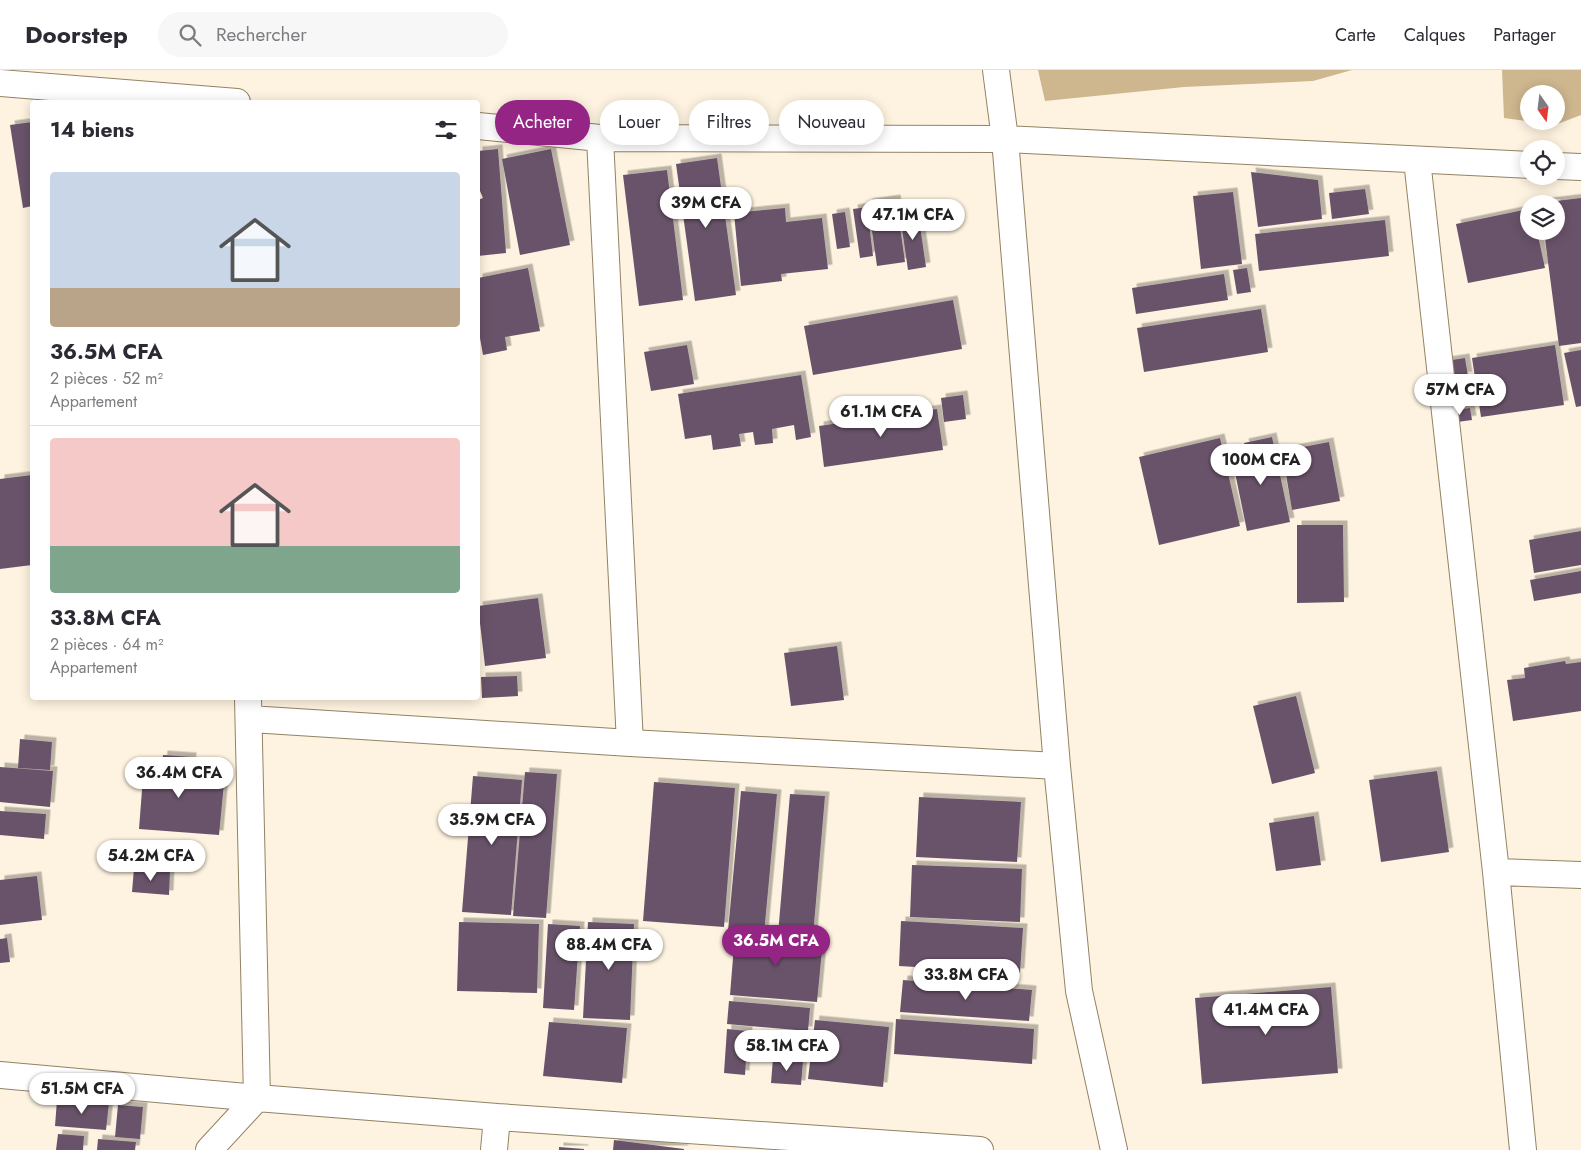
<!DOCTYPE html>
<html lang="fr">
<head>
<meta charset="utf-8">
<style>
	:root { --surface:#fff; --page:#f7f7f7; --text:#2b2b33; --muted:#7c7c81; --line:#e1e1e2; --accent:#952585 }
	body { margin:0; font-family:Jost,sans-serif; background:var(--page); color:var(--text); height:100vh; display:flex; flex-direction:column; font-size:19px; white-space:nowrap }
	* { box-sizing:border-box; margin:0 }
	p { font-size:16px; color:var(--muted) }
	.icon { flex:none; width:28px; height:28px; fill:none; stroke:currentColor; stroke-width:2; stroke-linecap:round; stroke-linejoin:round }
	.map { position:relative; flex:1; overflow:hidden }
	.sheet { position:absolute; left:30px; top:30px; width:450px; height:600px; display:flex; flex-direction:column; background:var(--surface); border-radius:5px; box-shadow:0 2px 12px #0003 }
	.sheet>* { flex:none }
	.banner { position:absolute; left:495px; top:30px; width:475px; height:45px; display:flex; gap:10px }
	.needle { width:32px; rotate:166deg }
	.fabs { position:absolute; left:1520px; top:15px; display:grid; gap:10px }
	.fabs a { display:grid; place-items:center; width:45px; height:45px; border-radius:50%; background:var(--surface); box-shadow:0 2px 12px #0003; font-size:25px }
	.price { position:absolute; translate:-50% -42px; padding:0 11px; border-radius:18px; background:#fff; color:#222; font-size:16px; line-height:32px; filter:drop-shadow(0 1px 2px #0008) }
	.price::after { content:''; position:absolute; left:50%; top:30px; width:15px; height:11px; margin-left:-8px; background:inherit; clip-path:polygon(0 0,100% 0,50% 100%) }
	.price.active { background:var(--accent); color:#fff }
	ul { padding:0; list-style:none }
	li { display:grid; align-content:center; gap:10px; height:265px; padding:0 20px }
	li+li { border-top:1px solid var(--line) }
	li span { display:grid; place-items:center; height:155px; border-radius:5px; color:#555 }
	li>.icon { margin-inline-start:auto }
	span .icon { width:90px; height:90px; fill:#fffc; stroke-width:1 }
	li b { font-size:21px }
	h2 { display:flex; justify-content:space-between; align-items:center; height:60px; padding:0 20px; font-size:21px }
	.pill { padding:0 18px; border-radius:22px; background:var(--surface); box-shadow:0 2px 12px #0003; font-size:18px; line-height:45px }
	.pill.active { background:var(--accent); color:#fff }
	header { display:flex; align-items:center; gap:30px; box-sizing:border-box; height:70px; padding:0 25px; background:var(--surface); border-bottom:1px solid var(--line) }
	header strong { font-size:24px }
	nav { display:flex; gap:28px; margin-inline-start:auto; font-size:18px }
	.search { width:350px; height:45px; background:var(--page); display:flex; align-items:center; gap:12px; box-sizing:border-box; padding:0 18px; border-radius:28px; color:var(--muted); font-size:19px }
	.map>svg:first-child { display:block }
	.forest { fill:#ceb78f; fill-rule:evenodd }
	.building { fill:#69536b; filter:url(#shadow) }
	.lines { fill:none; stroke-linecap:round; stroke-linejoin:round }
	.minor-casing { stroke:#928265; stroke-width:28 }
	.minor { stroke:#fff; stroke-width:26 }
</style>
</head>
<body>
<header>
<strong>Doorstep</strong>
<div class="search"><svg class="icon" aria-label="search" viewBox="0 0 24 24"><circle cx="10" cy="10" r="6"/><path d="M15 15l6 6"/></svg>Rechercher</div>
<nav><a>Carte</a><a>Calques</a><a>Partager</a></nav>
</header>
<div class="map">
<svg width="1581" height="1080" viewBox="0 0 1581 1080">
	<defs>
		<filter id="shadow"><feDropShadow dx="4.5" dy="-4.5" stdDeviation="0" flood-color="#0004"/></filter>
	</defs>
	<rect width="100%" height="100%" fill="#fef3e0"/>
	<path class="forest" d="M1038,0H1352L1313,11L1184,17L1045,31Z
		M1502,0H1581V45L1555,55L1504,48ZM1529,24H1556V51H1529Z"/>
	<path class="building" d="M32,52V136L23,138L10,55Z
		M498,79L506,183L478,186V130L483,128L480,121L478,122V81Z
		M551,79L570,175L520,185L502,89Z
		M717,88L736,225L695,231L676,94Z
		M667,100L683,230L639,236L623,105Z
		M1251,102L1318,110L1322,149L1258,157Z
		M1365,119L1369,144L1332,149L1329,123Z
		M1233,122L1242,194L1201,199L1193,126Z
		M1581,128V273L1559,276L1544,161H1556V134H1539V133Z
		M896,129L905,192L877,196L868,133Z
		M867,137L873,186L860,188L853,139Z
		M785,138L786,152L822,148L828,199L781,204L782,211L741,216L734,143Z
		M1529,139V161H1537L1545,198L1468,213L1456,154Z
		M845,142L850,177L837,179L832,144Z
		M918,142L926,197L908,200L900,145Z
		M1385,150L1389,186L1259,201L1255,164Z
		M528,198L540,261L505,267L507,280L483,285L478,257V208Z
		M1247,198L1251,222L1237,224L1233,200Z
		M1224,204L1228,230L1136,244L1132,218Z
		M953,230L962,279L813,305L804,256Z
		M1261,239L1268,282L1144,302L1137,258Z
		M687,275L694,314L651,321L644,282Z
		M1555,275L1564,335L1481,347L1472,288Z
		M1581,280V336L1576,337L1564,283Z
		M1465,288L1468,306L1442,310L1439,292Z
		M801,305L811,367L796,370L794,355L772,359L773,373L755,375L753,362L739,364L741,376L713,380L711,365L685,369L678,324Z
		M1469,315L1470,323L1449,326L1448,319Z
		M963,325L966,349L944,352L941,328Z
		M1470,338L1472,350L1450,353L1449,341Z
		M937,339L943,380L824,397L819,356Z
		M1272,367L1290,452L1247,461L1232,388L1247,385L1244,373Z
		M1220,368L1240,456L1159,475L1139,387Z
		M1329,372L1340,431L1292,440L1282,381Z
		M32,405V495L0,499V409Z
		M1297,455H1343L1344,532L1297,533Z
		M1581,461V495L1534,503L1529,470Z
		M1581,501V523L1534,531L1530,510Z
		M538,528L546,588L485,596L478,536Z
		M837,576L844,630L791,636L784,583Z
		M1565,591L1566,594L1581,592V641L1513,651L1507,610L1525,608L1524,598Z
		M517,606L518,626L482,628L481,607Z
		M1296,626L1315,703L1272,714L1253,636Z
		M20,669L52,672L50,700L18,698Z
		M163,685L192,687L190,711L224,713L219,765L139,759L144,694L162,696Z
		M0,697L53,701L50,737L0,732Z
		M1437,701L1449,782L1381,792L1369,710Z
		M525,702L557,704L546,848L513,846Z
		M473,706L522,710L511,845L462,842Z
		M654,712L735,718L724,857L643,851Z
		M741,721L777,724L764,864L728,861Z
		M790,724L825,726L813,866L778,864Z
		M919,727L1021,732L1017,792L916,787Z
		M0,741L46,744L44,769L0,765Z
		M1314,746L1321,795L1276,801L1269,753Z
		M912,795L1022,799L1020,852L910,847Z
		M134,798L170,801L169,825L132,822Z
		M37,806L42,850L0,855V810Z
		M901,851L1023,858L1020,903L899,896Z
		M459,852L539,854L537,923L457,921Z
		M588,852L634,854L630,950L583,948Z
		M548,854L580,856L574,940L543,938Z
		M735,863L823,870L817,932L730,925Z
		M7,868L10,892L0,893V869Z
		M903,910L1032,920L1029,951L900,942Z
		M1331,917L1338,1003L1202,1014L1195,928Z
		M729,931L810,938L808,961L727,954Z
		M896,949L1034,959L1032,994L894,984Z
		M815,950L889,957L883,1017L808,1009Z
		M549,952L627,958L622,1013L543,1006Z
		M727,959L748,961L745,1005L724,1003Z
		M773,988L803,991L801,1015L771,1013Z
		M57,1030L109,1033L106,1060L55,1056Z
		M118,1035L143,1037L140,1069L115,1067Z
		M58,1064L84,1066L83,1080H56Z
		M98,1069L136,1072L135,1080H97Z
		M614,1070L684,1079V1080H613Z
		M559,1077L584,1079V1080H559Z"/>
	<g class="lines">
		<defs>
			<path id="minor" d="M996,0L1005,69L1057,696L1079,921L1114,1080
				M0,13L237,32
				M478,56L600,68L1005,69L1529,95
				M600,68L630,673
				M1417,90L1496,802L1523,1080
				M1556,96L1581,97
				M249,649L630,673L1057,696
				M1496,802L1581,805
				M0,1005L257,1028L497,1047L980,1080
				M209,1080L257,1028L248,628
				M494,1080L497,1047"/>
		</defs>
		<use href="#minor" class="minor-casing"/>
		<use href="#minor" class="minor"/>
	</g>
</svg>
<div class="fabs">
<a><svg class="needle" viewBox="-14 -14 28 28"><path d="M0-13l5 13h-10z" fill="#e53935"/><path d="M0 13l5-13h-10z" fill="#7c7c81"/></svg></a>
<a><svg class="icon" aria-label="locate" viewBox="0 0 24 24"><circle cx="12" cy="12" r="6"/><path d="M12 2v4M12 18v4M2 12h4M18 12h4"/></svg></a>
<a><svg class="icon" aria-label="layers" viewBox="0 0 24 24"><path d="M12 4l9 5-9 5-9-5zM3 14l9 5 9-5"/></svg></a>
</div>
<b class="price" style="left:706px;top:159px">39M CFA</b>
<b class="price" style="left:913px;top:171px">47.1M CFA</b>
<b class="price" style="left:1460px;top:346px">57M CFA</b>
<b class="price" style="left:881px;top:368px">61.1M CFA</b>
<b class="price" style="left:1261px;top:416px">100M CFA</b>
<b class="price" style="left:179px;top:729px">36.4M CFA</b>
<b class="price" style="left:492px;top:776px">35.9M CFA</b>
<b class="price" style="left:151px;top:812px">54.2M CFA</b>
<b class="price active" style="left:776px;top:897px">36.5M CFA</b>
<b class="price" style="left:609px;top:901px">88.4M CFA</b>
<b class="price" style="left:966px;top:931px">33.8M CFA</b>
<b class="price" style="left:1266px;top:966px">41.4M CFA</b>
<b class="price" style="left:787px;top:1002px">58.1M CFA</b>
<b class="price" style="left:82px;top:1045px">51.5M CFA</b>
<div class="banner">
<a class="pill active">Acheter</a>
<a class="pill">Louer</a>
<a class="pill">Filtres</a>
<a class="pill">Nouveau</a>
</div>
<section class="sheet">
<h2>14 biens<svg class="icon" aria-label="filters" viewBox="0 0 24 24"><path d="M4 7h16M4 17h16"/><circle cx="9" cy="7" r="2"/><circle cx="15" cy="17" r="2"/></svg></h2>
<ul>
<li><span style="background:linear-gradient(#c9d6e8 75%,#b9a48a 0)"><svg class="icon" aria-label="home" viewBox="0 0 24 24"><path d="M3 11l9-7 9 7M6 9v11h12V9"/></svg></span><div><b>36.5M CFA</b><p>2 pièces · 52 m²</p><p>Appartement</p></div></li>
<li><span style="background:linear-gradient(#f6c9c9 70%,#7fa58c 0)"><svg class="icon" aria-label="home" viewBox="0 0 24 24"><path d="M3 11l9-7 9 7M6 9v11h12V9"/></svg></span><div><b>33.8M CFA</b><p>2 pièces · 64 m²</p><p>Appartement</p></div></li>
</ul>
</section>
</div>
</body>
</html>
